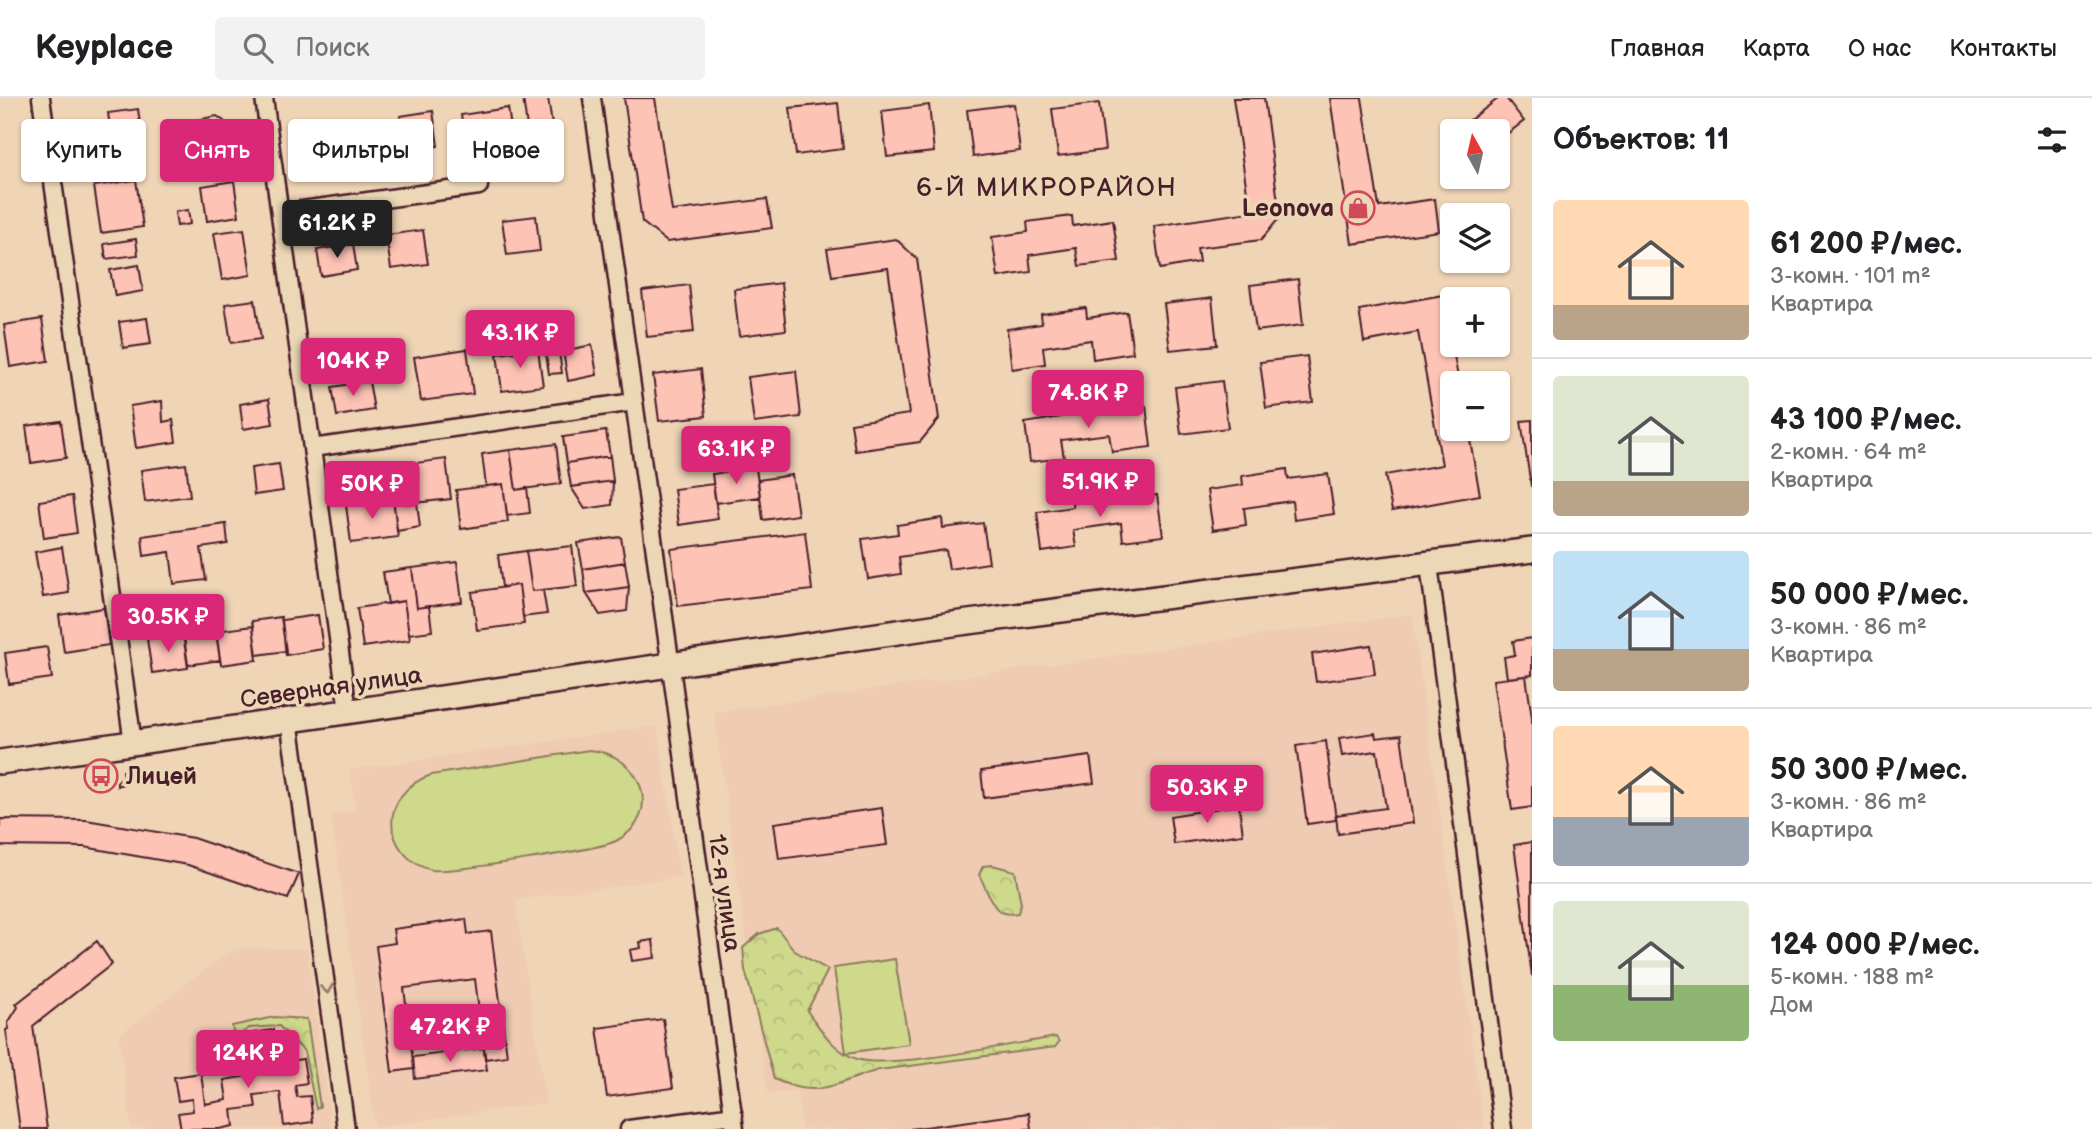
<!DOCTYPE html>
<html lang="ru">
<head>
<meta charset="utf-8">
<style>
	:root { --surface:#fff; --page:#f2f2f2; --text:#202124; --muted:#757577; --line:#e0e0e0; --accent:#db2777 }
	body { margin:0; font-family:"Balsamiq Sans",sans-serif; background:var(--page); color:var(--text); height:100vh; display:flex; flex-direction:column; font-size:26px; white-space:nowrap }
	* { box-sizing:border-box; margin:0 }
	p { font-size:23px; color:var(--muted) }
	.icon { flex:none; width:38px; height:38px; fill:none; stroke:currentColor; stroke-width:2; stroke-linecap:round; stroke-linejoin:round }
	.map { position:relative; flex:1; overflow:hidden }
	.drawer { display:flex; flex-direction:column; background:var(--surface); width:560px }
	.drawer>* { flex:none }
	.banner { position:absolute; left:21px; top:21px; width:665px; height:63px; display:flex; gap:14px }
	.needle { width:46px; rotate:352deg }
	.controls { position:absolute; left:1440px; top:21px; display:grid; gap:14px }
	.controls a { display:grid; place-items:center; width:70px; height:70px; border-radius:7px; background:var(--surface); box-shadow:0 2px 5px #0004; font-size:35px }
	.price { position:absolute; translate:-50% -60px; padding:0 16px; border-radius:7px; background:var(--accent); color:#fff; font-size:23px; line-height:46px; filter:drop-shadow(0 2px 4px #0008) }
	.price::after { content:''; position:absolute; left:50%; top:42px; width:21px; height:16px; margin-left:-10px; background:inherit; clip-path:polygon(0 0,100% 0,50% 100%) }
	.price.on { background:#222; color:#fff }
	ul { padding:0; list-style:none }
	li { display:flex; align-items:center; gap:21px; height:175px; padding:0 21px }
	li+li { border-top:2px solid var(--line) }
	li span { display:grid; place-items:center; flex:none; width:196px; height:140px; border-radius:7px; color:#555 }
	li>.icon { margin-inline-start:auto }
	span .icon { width:84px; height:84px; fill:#fffc; stroke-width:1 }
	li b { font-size:30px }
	h2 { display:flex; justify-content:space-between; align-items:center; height:84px; padding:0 21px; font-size:30px }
	.chip { padding:0 24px; border-radius:7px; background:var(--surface); box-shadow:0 2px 5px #0004; font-size:24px; line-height:63px }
	.chip.on { background:var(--accent); color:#fff }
	header { display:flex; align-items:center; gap:42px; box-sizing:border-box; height:98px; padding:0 35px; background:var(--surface); border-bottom:2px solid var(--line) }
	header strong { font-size:33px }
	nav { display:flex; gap:38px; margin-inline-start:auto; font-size:24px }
	.search { width:490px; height:63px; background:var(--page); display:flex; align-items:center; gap:18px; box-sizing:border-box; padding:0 24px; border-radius:7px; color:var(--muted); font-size:26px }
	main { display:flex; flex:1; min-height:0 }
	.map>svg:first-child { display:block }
	.built { fill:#f0cbb3 }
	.green { fill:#ced98c; stroke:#8c7c5c; stroke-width:2 }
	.forest { fill:url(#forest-crowns); stroke:#8c7c5c; stroke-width:2 }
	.building { fill:#fdc3b5; stroke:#4a1f2b; stroke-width:2 }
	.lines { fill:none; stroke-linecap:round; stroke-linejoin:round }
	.street-casing { stroke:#4a1f2b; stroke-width:21 }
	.secondary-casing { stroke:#4a1f2b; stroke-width:28 }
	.street { stroke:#ecd8b6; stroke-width:16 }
	.secondary { stroke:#ecd8b6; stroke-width:23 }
	.oneway { stroke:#9b7c70 }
	.labels { text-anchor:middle; stroke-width:7; stroke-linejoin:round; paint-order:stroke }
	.poi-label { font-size:24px; font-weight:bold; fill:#4a1f2b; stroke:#ecd8b6; text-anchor:end }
	.street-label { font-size:24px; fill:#4a1f2b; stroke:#ecd8b6 }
	.neighbourhood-label { font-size:26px; letter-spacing:2px; fill:#4a1f2b; stroke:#ecd8b6 }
</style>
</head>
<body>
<header>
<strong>Keyplace</strong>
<div class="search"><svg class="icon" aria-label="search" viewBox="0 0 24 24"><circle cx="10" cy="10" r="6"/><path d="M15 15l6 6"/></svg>Поиск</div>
<nav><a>Главная</a><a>Карта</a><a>О нас</a><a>Контакты</a></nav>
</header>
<main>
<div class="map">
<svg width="1532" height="1031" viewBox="0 0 1532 1031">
	<defs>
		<pattern id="forest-crowns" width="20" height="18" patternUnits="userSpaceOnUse" patternTransform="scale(1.75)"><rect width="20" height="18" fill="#ced98c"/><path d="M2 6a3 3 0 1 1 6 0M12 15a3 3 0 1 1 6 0" fill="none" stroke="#b2ba79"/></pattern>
	</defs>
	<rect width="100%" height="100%" fill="#efd4b6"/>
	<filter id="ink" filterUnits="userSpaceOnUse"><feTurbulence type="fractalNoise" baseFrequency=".0143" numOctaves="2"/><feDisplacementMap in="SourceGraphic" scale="14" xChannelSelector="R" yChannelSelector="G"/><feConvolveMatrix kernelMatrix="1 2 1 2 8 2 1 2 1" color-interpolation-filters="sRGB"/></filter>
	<g filter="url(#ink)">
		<path class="built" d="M1412,516L1484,1031H802L797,993L768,996L714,614Z
			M657,628L680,779L515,802L546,1005L375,1029L331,716L356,712L350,672Z
			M245,850H307L331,1031H131L119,937L226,856Z"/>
		<path class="green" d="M589,652C642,655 665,718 616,743C601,751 449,775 432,772C413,768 397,752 393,733C388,705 408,685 431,677Z
			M895,861L909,946L846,955L834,870Z"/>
		<path class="forest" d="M992,767L1015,773L1021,806L1018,815C991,821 990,795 979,777L983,768Z
			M777,830L795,853L828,872L807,913C821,931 833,953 857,961C889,972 1016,945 1056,939L1059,944L1055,949L879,972C835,984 821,1003 774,981L745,872L743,850L759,836Z
			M274,919L307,921L320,1009L316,1011L304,953L279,928L249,930L241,936L243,948L240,952L236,950L232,928Z"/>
		<path class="building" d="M523,0H548L555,47L530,51Z
			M624,0H655L672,113L767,101L772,130L667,144L642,124Z
			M1233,0H1264L1280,119L1261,142L1197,150L1199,164L1160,171L1154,128L1250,114Z
			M1330,0H1362L1379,109L1435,101L1439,133L1352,146Z
			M1499,0H1506L1524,23L1498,43V33H1479L1470,22Z
			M838,5L843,51L796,57L790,10Z
			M1099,5L1105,52L1058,58L1052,11Z
			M1014,6L1020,53L973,59L967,12Z
			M929,7L934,54L887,59L882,13Z
			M508,10L513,43L466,49L461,17Z
			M138,11L144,55L114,59L108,15Z
			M433,13L438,48L406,53L400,18Z
			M217,18L232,29L235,53L195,57L191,23Z
			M358,23L363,60L331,65L326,28Z
			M136,82L143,129L101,135L94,88Z
			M234,83L239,118L207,123L202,88Z
			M188,112L190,126L177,128L175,114Z
			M536,118L540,153L507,157L502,122Z
			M1072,118L1073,128L1113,122L1119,163L1079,168L1076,150L1029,157L1031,174L998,179L992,139L1028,134L1027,124Z
			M244,131L251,177L222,182L214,135Z
			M423,132L428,166L391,171L386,137Z
			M136,141L138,157L106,161L104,146Z
			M896,141L917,161L939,321L920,344L855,353L851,325L909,316L888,170L832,178L827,151Z
			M353,146L357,172L321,178L317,152Z
			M139,167L143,193L115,198L110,172Z
			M1298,181L1303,227L1256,233L1250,187Z
			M781,185L786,232L739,238L734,191Z
			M689,187L694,234L647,239L642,193Z
			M1443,197L1459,285H1452V331H1468L1480,397L1392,413L1385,377L1442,367L1418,234L1364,244L1359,212Z
			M1212,200L1217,247L1170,252L1164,206Z
			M255,202L261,241L231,245L225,206Z
			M1086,210L1087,220L1127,214L1133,255L1093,261L1091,242L1043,249L1045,266L1012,271L1007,231L1042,226L1041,216Z
			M507,219L511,244L491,247L487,222Z
			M147,220L151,246L123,250L119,224Z
			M42,221L48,263L10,269L4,227Z
			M558,247L562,275L549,276L545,249Z
			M592,247L597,277L568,283L563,253Z
			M467,251L473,296L421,303L414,259Z
			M538,252L543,288L502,293L497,256Z
			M1307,258L1313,304L1266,310L1260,264Z
			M701,271L706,318L659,323L653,277Z
			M796,273L801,319L754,325L748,279Z
			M369,283L374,312L337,318L332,289Z
			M1222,283L1228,330L1181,336L1175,289Z
			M269,301L273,326L243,331L240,306Z
			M162,303L163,324L173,322L176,344L136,350L130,308Z
			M1104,304L1106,313L1146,308L1151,349L1112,354L1109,336L1061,342L1064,360L1030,364L1025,325L1061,319L1059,310Z
			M1532,322V388H1531L1521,323Z
			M61,323L66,360L31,365L26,328Z
			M606,333L610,358L567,365L563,339Z
			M556,346L561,386L516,392L510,352Z
			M510,352L516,392L527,390L530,415L507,418L503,386L486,388L482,356Z
			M610,358L613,383L571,389L567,365Z
			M446,361L451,401L405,406L400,367Z
			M186,366L190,398L145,404L141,372Z
			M279,366L283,393L254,397L251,370Z
			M400,367L405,406L417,405L420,429L397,433L393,400L376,402L372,370Z
			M756,370L760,399L716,405L712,376Z
			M1287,371L1288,381L1328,376L1334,416L1294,422L1292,403L1244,410L1246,427L1213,432L1207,392L1243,387L1242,378Z
			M792,377L798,417L763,422L758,382Z
			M613,383L612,407L585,411L571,389Z
			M503,386L508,424L461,431L456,392Z
			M713,386L718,421L679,427L674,391Z
			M1116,393L1118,403L1157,397L1163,438L1123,443L1121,425L1073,432L1076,449L1042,454L1037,414L1073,409L1071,399Z
			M72,398L77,435L44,440L39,403Z
			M393,400L398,439L351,445L346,407Z
			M942,420L943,430L983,425L989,465L949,471L946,452L899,459L901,476L868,481L862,441L898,436L897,427Z
			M226,426L228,446L201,450L206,482L174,486L170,454L144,458L142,438Z
			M805,434L812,492L678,508L671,451Z
			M621,439L625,464L583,471L578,445Z
			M572,448L577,488L532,493L526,453Z
			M62,449L69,495L43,499L35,454Z
			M526,453L532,493L543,492L547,516L523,519L519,487L502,489L498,457Z
			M457,464L462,504L417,510L412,470Z
			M625,464L629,489L586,495L583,471Z
			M412,470L417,510L429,508L432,533L409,536L404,503L388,506L383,474Z
			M519,487L524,526L477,532L472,494Z
			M629,489L627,513L600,517L586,495Z
			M404,503L410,542L363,549L357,510Z
			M104,510L109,547L64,554L59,517Z
			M318,517L323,551L286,557L282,522Z
			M281,519L286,553L257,557L252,523Z
			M215,528L220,562L188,567L183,532Z
			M253,528L257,562L221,567L216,533Z
			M183,536L188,570L152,575L147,541Z
			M1532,540V577L1507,580L1504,559L1515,557L1513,543Z
			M1371,547L1375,576L1316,584L1312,556Z
			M47,549L52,580L9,586L5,555Z
			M1526,578L1532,620V709L1512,712L1493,582Z
			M1375,635L1376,640L1401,637L1413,725L1338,736L1336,717L1386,710L1377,653L1342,658L1339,640Z
			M1326,643L1336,722L1307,726L1296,648Z
			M1090,658L1094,685L984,700L981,673Z
			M134,671L132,683L117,688V684L124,678L123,673Z
			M1239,707L1243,736L1174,746L1170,718Z
			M882,710L887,747L779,761L774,725Z
			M0,721L86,722L193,740L299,776L288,801L188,767L84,749L0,748Z
			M1532,744V878L1514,747Z
			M466,821L468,836L491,833L507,958L485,961L475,881L404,890L414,971L392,974L376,848L395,845L393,831Z
			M653,842L655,860L632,863L630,852L641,850L640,844Z
			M97,843L112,866L33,928L47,1031H20L6,932L9,931L8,925L18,909L16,906Z
			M663,921L673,990L607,999L597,930Z
			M273,932L277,965L303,961L307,985L295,987L297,999L310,998L313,1024L284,1028L280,994L254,997L256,1009L232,1012L234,1028L220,1031H181L178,1015L193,1013L192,1001L178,1003L174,979L201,975L205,1006L227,1002L224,982L248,978L247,973L263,971L261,959L249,961L246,936Z
			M484,950L487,972L415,981L413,959Z
			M1029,1015L1031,1031H910Z"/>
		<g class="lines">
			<defs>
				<path id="street" d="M41,0L133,645
					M264,0L348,613
					M592,0L735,1031
					M280,115L479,88
					M312,350L634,304
					M1429,467L1503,1031
					M289,622L346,1031
					M629,1031L734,1017"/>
				<path id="secondary" d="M0,664L953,526L1532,452"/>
			</defs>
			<use href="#street" class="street-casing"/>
			<use href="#secondary" class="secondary-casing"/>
			<use href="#street" class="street"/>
			<use href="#secondary" class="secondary"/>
		</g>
		<defs><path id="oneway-chevron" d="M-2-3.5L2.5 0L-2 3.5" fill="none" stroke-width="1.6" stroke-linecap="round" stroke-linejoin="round" transform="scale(1.75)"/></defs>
		<use class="oneway" href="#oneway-chevron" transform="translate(327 891) rotate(82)"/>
	</g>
	<defs>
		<symbol id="shop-ring" viewBox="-11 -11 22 22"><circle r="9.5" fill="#ecd8b6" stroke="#d1495b" stroke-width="1.5"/><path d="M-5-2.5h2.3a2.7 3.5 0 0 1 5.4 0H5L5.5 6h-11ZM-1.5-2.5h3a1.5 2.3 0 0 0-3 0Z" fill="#d1495b"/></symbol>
		<symbol id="bus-ring" viewBox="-11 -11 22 22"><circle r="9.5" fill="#ecd8b6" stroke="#d1495b" stroke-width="1.5"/><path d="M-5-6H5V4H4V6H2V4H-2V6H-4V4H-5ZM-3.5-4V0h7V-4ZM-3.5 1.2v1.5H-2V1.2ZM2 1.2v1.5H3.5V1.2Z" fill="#d1495b"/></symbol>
	</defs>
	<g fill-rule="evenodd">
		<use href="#shop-ring" x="1339" y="91" width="38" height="38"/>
		<use href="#bus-ring" x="82" y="659" width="38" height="38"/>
	</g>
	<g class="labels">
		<g class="poi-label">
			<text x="1334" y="118">Leonova</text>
			<text x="126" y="686" text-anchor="start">Лицей</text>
		</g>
		<g class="street-label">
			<text transform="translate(331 589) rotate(-8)" y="8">Северная улица</text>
			<text transform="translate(725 795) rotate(82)" y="8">12-я улица</text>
		</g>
		<g class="neighbourhood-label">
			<text x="1047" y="98">6-Й МИКРОРАЙОН</text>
		</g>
	</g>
</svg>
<div class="controls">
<a><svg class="needle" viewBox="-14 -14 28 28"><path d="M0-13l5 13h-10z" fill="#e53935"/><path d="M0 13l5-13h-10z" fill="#757577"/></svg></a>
<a><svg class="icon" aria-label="layers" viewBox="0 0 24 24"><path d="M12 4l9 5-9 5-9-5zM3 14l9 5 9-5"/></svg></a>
<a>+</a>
<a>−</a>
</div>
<b class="price on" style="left:337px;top:162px">61.2K ₽</b>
<b class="price" style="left:520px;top:272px">43.1K ₽</b>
<b class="price" style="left:353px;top:300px">104K ₽</b>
<b class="price" style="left:1088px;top:332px">74.8K ₽</b>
<b class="price" style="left:736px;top:388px">63.1K ₽</b>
<b class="price" style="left:1100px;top:421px">51.9K ₽</b>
<b class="price" style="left:372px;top:423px">50K ₽</b>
<b class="price" style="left:168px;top:556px">30.5K ₽</b>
<b class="price" style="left:1207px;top:727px">50.3K ₽</b>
<b class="price" style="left:450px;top:966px">47.2K ₽</b>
<b class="price" style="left:248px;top:992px">124K ₽</b>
<div class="banner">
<a class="chip">Купить</a>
<a class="chip on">Снять</a>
<a class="chip">Фильтры</a>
<a class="chip">Новое</a>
</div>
</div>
<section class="drawer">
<h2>Объектов: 11<svg class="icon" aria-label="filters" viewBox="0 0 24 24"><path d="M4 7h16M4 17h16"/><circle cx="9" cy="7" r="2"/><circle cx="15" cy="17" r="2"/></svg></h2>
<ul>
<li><span style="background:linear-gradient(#ffd9b3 75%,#b9a48a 0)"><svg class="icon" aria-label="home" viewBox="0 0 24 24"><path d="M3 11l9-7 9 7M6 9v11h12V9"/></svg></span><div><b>61 200 ₽/мес.</b><p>3-комн. · 101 m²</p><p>Квартира</p></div></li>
<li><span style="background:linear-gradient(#dfe7d0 75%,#b9a48a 0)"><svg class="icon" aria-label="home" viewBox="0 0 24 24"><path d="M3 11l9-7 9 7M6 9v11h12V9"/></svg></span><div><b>43 100 ₽/мес.</b><p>2-комн. · 64 m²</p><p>Квартира</p></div></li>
<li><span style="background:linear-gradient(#bfe0f5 70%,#b9a48a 0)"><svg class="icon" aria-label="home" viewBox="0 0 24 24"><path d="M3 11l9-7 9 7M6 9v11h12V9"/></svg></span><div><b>50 000 ₽/мес.</b><p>3-комн. · 86 m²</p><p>Квартира</p></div></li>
<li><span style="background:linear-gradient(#ffd9b3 65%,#9aa5b1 0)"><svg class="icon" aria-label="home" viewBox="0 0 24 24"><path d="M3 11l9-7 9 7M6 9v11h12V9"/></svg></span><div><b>50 300 ₽/мес.</b><p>3-комн. · 86 m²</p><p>Квартира</p></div></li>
<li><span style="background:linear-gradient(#dfe7d0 60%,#8fb573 0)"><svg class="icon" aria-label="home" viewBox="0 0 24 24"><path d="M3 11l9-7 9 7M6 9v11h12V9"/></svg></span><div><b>124 000 ₽/мес.</b><p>5-комн. · 188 m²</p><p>Дом</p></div></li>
</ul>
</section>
</main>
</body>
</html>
